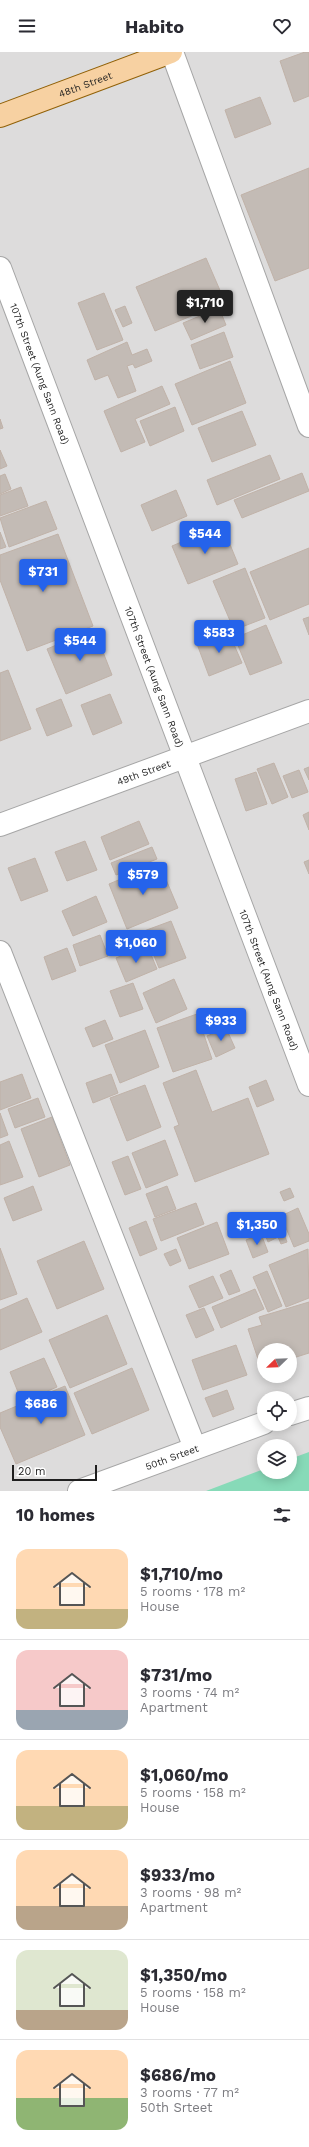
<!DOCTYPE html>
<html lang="en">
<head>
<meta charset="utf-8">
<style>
	:root { --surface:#fff; --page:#f7f7f7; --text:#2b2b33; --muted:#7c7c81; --line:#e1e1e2; --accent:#2563eb }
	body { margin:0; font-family:"Work Sans",sans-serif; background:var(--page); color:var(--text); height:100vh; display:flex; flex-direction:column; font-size:15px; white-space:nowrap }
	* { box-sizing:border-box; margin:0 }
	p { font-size:13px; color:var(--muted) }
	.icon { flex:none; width:22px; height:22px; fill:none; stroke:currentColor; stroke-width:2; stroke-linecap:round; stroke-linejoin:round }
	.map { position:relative; height:1439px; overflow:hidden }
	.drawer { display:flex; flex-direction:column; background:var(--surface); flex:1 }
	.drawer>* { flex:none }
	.needle { width:26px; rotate:247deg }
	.fabs { position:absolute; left:257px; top:1291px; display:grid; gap:8px }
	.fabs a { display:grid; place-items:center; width:40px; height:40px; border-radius:50%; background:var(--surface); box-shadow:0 2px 10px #0003; font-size:20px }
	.scale { position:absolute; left:12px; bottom:10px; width:85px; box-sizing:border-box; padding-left:4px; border:2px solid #1f1f1f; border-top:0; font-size:11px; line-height:14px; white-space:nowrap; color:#1f1f1f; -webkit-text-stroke:3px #fff; paint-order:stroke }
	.price { position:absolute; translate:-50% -34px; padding:0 9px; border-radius:4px; background:var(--accent); color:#fff; font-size:13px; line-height:26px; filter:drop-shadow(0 1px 2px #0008) }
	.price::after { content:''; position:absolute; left:50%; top:24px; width:12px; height:9px; margin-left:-6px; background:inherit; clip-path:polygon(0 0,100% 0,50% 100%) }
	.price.on { background:#222; color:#fff }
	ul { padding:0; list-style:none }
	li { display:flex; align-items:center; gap:12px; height:100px; padding:0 16px }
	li+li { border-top:1px solid var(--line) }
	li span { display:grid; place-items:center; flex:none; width:112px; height:80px; border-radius:12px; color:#555 }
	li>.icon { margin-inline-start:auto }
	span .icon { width:48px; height:48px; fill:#fffc; stroke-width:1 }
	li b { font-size:17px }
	h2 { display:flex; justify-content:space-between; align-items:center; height:48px; padding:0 16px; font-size:17px }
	header { display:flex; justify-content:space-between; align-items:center; height:52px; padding:0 16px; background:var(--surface); font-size:18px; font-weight:700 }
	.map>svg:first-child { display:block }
	.residential { fill:#dddcdc; fill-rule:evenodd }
	.pitch { fill:#87dab8 }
	.building { fill:#c3bbb5; stroke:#c0b2a8 }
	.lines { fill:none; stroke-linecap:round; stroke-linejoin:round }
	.minor-casing { stroke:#a6a6a6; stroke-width:24 }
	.major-casing { stroke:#916108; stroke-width:24 }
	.minor { stroke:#fff; stroke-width:22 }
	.major { stroke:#f7d1a2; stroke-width:22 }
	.labels { text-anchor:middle; stroke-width:3; stroke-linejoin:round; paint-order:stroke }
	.street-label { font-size:10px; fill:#1f1f1f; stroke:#fff }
</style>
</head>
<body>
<header><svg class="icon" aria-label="menu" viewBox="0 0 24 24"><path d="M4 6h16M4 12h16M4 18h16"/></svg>Habito<svg class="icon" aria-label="heart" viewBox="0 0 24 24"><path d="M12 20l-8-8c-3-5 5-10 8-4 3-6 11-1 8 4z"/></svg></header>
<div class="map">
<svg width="309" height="1439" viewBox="0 0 309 1439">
	<rect width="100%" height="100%" fill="#efece5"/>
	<path class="residential" d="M0,0H309V1439H0ZM264,1298H290V1324H264ZM264,1346H290V1372H264ZM264,1394H290V1420H264Z"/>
	<path class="pitch" d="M309,1400V1439H206L264,1417V1420H290V1407Z"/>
	<path class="building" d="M305,0H309V44L294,50L280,9Z
		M260,45L271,72L235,86L225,58Z
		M309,116V216L275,229L241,143Z
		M206,206L225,250L155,279L136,235Z
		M104,241L123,288L97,298L78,251Z
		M125,254L132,271L123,275L115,258Z
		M219,256L226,273L191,288L183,271Z
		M224,280L233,305L200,317L191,293Z
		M127,290L132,303L147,297L152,309L135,316L133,312L127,314L136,339L118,346L108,323L95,328L87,308Z
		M230,309L246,351L192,373L175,332Z
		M162,334L170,352L135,367L145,390L121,400L104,359Z
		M175,355L184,379L150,394L140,369Z
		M242,359L256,393L212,410L198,376Z
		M0,367L3,376L0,377Z
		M0,398L7,414L0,417Z
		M270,403L280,427L217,453L207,428Z
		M302,421L309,439L242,466L234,448Z
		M5,422L11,437L0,442V424Z
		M21,435L28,454L0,464V443Z
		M176,438L187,464L152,479L141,453Z
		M46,449L57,477L9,495L0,466Z
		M222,473L238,512L188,532L172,494Z
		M0,480L6,495L0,497Z
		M58,482L93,574L27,599L0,528V503Z
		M309,496V552L270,568L250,520Z
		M245,516L265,566L234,578L213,529Z
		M309,565V583L303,567Z
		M266,573L282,611L250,623L235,586Z
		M94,577L112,623L66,642L47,597Z
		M228,579L242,611L209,624L197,592Z
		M8,618L31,677L0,689V621Z
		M110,642L122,671L93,683L81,653Z
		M61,647L72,674L47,684L36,657Z
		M274,711L288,745L272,752L257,717Z
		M309,715V728L304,717Z
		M299,718L308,740L292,746L283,724Z
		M256,720L267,752L246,759L235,727Z
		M309,760V778L303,763Z
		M139,769L149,792L110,808L101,785Z
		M85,789L97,818L67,829L55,800Z
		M152,795L157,807L116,823L111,811Z
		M35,806L48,839L21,849L8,816Z
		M309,808V822L304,810Z
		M159,811L178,856L127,877L109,832Z
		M96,844L107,870L73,884L62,859Z
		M171,869L186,906L159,916L144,879Z
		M100,883L108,904L80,914L73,893Z
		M147,893L157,917L126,930L116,906Z
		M67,896L76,919L52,928L44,905Z
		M174,927L187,957L156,971L143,941Z
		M133,931L143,957L120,965L110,939Z
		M197,962L212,1007L173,1020L157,976Z
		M105,968L113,987L93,995L85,976Z
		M226,976L235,996L216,1005L207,984Z
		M145,978L159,1015L120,1031L105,993Z
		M196,1018L212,1060L248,1046L269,1102L195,1130L174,1075L179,1073L163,1031Z
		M22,1022L31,1046L0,1058V1030Z
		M111,1022L118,1041L93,1051L86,1031Z
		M266,1028L274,1048L257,1055L249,1035Z
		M145,1033L161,1075L127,1089L110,1046Z
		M38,1046L45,1065L15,1076L8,1057Z
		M0,1061L8,1083L0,1086Z
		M52,1065L70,1113L39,1125L21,1077Z
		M165,1088L178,1123L146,1136L132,1101Z
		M9,1089L23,1125L0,1133V1093Z
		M128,1104L141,1137L125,1143L112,1110Z
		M33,1134L42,1158L13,1169L4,1146Z
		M167,1134L176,1157L155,1165L146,1142Z
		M290,1136L294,1145L284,1149L280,1140Z
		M196,1151L204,1172L161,1189L153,1167Z
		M298,1156L309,1182V1189L294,1195L281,1164Z
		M278,1165L287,1190L281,1192L278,1185L268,1190L261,1172Z
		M146,1169L157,1197L140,1204L129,1176Z
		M217,1170L229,1202L189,1217L177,1186Z
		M261,1182L268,1200L253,1206L246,1188Z
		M84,1189L104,1237L57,1257L37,1209Z
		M0,1196L17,1242L0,1248Z
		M176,1197L181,1209L170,1214L164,1202Z
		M308,1197L309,1246L286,1255L269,1213Z
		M231,1218L240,1239L229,1243L220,1223Z
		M267,1219L282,1254L268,1260L253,1225Z
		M213,1224L223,1246L199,1256L189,1234Z
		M255,1237L264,1257L221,1276L212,1255Z
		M27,1246L42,1280L0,1298V1258Z
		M309,1250V1301L290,1307V1298H264V1315L261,1316L248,1277L262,1273L259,1265Z
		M204,1256L214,1278L196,1286L186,1263Z
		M107,1263L127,1312L70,1336L49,1288Z
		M236,1293L247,1323L203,1338L192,1308Z
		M44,1306L57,1335L22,1350L10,1320Z
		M132,1316L149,1358L92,1382L74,1341Z
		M65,1334L85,1383L16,1412L0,1375V1361Z
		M227,1338L234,1357L213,1365L205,1346Z"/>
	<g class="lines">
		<defs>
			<g id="minor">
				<path d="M172,0L309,374"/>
				<path id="s1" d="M0,216L309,1033"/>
				<path id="s2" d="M0,773L309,659"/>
				<path d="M0,900L195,1396"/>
				<path d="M290,1362L309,1356"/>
				<path id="s3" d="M79,1439L264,1371"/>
			</g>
			<g id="major">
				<path id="s4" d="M0,64L171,0"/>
			</g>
		</defs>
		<use href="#minor" class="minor-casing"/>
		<use href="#major" class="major-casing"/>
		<use href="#minor" class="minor"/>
		<use href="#major" class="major"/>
	</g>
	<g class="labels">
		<g class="street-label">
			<text dy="4" stroke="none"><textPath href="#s4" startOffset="91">48th Street</textPath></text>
			<text dy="4" stroke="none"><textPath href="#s1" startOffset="113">107th Street (Aung Sann Road)</textPath></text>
			<text dy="4" stroke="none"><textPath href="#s1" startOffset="437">107th Street (Aung Sann Road)</textPath></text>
			<text dy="4" stroke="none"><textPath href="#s2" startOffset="153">49th Street</textPath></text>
			<text dy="4" stroke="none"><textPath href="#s1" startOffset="761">107th Street (Aung Sann Road)</textPath></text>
			<text dy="4" stroke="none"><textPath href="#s3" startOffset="99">50th Srteet</textPath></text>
		</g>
	</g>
</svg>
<div class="fabs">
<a><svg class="needle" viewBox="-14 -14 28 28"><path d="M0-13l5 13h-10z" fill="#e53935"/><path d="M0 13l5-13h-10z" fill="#7c7c81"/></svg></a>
<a><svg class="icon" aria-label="locate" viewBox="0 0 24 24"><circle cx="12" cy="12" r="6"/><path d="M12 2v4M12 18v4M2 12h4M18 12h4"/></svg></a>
<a><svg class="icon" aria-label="layers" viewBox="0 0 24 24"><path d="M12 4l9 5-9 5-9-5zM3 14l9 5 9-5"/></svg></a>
</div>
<div class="scale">20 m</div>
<b class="price on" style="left:205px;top:272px">$1,710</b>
<b class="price" style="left:205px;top:503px">$544</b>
<b class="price" style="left:43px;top:541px">$731</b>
<b class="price" style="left:219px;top:602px">$583</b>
<b class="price" style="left:80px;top:610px">$544</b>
<b class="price" style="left:143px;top:844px">$579</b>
<b class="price" style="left:136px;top:912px">$1,060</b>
<b class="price" style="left:221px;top:990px">$933</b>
<b class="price" style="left:257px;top:1194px">$1,350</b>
<b class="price" style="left:41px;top:1373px">$686</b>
</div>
<section class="drawer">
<h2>10 homes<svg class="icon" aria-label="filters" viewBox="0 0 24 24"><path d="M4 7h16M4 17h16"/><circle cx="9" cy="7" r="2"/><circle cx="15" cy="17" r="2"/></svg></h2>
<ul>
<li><span style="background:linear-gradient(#ffd9b3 75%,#c2b280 0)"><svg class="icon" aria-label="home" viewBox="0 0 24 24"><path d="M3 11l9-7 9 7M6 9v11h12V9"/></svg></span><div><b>$1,710/mo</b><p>5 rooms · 178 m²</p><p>House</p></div></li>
<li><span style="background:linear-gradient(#f6c9c9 75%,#9aa5b1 0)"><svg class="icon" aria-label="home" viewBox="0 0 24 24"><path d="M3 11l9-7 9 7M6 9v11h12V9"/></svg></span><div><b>$731/mo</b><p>3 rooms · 74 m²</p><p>Apartment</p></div></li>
<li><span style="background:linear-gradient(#ffd9b3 70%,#c2b280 0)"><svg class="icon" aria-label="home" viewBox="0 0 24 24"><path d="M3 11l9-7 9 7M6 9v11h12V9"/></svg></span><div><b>$1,060/mo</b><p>5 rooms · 158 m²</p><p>House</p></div></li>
<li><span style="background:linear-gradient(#ffd9b3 70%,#b9a48a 0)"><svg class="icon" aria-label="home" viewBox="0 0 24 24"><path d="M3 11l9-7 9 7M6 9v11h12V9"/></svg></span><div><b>$933/mo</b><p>3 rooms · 98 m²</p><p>Apartment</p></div></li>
<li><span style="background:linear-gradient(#dfe7d0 75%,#b9a48a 0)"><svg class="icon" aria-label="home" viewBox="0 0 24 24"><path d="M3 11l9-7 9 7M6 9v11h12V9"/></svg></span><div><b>$1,350/mo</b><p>5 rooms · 158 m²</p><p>House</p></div></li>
<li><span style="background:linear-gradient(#ffd9b3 60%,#8fb573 0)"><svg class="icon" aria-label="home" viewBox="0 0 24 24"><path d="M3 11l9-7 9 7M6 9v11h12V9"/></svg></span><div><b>$686/mo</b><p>3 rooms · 77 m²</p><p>50th Srteet</p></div></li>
</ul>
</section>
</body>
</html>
